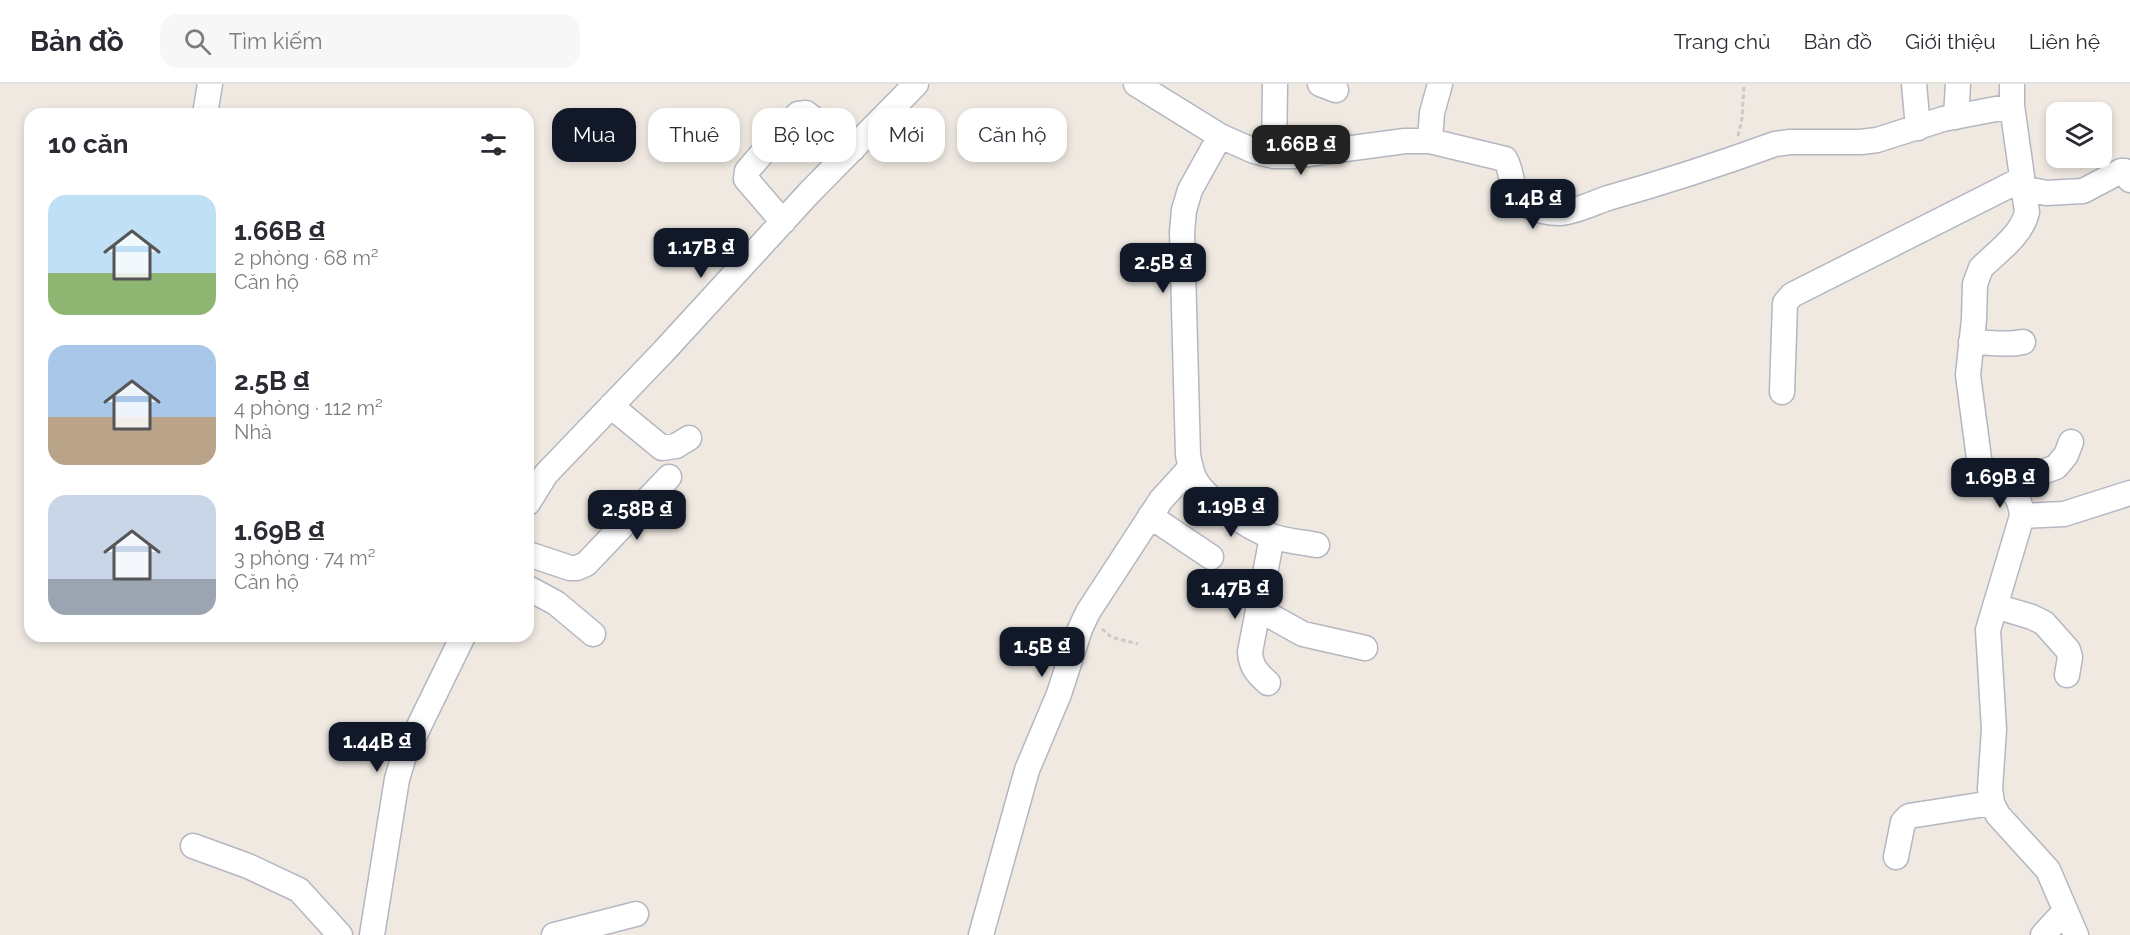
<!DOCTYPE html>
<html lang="vi">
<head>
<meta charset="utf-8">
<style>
	:root { --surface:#fff; --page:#f7f7f7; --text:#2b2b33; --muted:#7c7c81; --line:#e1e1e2; --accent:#111827 }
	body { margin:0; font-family:Raleway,sans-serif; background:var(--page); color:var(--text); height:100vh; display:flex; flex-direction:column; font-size:22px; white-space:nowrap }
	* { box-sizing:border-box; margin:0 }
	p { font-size:20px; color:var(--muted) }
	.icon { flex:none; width:33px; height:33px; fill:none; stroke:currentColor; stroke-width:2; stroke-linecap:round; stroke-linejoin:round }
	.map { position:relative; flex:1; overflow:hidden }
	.side { position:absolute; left:24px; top:24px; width:510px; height:534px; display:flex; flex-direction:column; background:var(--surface); border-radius:18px; box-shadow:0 3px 9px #0003 }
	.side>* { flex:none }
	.guide { position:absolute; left:552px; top:24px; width:570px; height:54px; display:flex; gap:12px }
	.fabs { position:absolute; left:2046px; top:18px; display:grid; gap:12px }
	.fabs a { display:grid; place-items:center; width:66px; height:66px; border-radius:12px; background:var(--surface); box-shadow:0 3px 9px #0003; font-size:30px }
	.price { position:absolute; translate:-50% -51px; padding:0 14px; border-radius:12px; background:var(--accent); color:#fff; font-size:20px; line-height:39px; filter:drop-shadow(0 2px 3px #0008) }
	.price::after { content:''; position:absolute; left:50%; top:36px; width:18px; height:14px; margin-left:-9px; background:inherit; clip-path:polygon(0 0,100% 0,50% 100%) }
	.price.on { background:#222; color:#fff }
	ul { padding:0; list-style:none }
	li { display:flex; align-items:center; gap:18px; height:150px; padding:0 24px }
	li span { display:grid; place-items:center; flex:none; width:168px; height:120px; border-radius:18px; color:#555 }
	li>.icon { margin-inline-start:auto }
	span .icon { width:72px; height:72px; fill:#fffc; stroke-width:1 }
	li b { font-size:26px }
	h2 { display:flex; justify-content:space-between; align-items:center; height:72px; padding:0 24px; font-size:26px }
	.chip { padding:0 21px; border-radius:18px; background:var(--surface); box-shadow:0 3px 9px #0003; font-size:21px; line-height:54px }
	.chip.on { background:var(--accent); color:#fff }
	header { display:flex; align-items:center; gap:36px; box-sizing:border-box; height:84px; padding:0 30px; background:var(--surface); border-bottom:2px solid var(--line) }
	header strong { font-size:28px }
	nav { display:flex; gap:33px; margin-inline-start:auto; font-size:21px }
	.search { width:420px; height:54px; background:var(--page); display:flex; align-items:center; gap:15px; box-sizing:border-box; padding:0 21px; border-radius:18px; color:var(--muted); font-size:22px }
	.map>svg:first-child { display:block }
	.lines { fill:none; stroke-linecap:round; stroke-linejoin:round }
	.minor-casing { stroke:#b4b7c1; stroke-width:27 }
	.path { stroke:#c9c9c9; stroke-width:3; stroke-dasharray:4.5 3; stroke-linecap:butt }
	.minor { stroke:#fff; stroke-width:24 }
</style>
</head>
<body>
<header>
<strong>Bản đồ</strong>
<div class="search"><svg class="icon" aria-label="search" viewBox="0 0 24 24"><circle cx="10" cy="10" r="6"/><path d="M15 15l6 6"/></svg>Tìm kiếm</div>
<nav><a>Trang chủ</a><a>Bản đồ</a><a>Giới thiệu</a><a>Liên hệ</a></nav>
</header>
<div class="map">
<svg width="2130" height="851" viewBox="0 0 2130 851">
	<rect width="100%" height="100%" fill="#efe9e1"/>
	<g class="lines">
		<defs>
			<path id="minor" d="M1136,0L1220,52L1254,67L1274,72H1293L1405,57H1430L1505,75C1514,89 1509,109 1525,120C1533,126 1550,129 1560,129C1576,128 1593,119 1608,114C1665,98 1720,80 1775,60L1790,58H1861L1877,56L1943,35L2012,22
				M1320,0L1336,6
				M1914,0L1918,44
				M2012,0V22L2027,128C2022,151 1997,168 1981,184L1975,200L1974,235L1968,291L1980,382C1990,408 2018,391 2022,432L1988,546L1994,645L1990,705L1992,719L1998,731L2048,786L2076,851
				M205,30L210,0
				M1956,33L1958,0
				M1220,52L1190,106L1184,126L1182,148L1188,371C1190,380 1191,389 1196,397C1207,416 1250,445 1271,452C1285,457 1302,458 1317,461
				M1430,57L1432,29L1440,0
				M1274,72L1275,0
				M2023,104L2046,109L2083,107L2121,87H2125L2130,96
				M783,138L746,95L747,87L777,52L798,30L806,29L853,65
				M1971,258C1989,258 2005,262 2023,258
				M1782,308L1785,219L1792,211L2022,95
				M611,322L662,364L676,362L689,354
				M2006,402L2056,383L2066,371L2071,358
				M528,419L546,390L664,267L809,109L916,0
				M1150,432L1211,473
				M2022,432L2064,430L2130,409
				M528,470L570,484H577L586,480L669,393
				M528,504L556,519L593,550
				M1995,522L2032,533L2044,539L2068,566L2070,573L2067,591
				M1258,525L1303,550L1365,564
				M1268,599C1257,589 1251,583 1250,568L1272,453
				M193,762L248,782L299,806L340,851
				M1896,773L1903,738L1909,732L1992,719
				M372,851L397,695L403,675L463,552
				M554,851L636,830
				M981,851L1027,686L1059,610L1080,545L1088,528L1161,416L1190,384
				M2043,851L2065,827"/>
		</defs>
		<use href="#minor" class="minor-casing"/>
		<path class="path" d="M1738,52L1742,35L1744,0
			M1102,545L1111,553L1138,560"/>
		<use href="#minor" class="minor"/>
	</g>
</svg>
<div class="fabs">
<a><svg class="icon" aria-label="layers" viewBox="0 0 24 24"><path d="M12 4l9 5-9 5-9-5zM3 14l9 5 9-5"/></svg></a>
</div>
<b class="price on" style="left:1301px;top:92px">1.66B ₫</b>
<b class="price" style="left:1533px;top:146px">1.4B ₫</b>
<b class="price" style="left:701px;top:195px">1.17B ₫</b>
<b class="price" style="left:1163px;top:210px">2.5B ₫</b>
<b class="price" style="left:2000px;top:425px">1.69B ₫</b>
<b class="price" style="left:1231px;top:454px">1.19B ₫</b>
<b class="price" style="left:637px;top:457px">2.58B ₫</b>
<b class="price" style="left:1235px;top:536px">1.47B ₫</b>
<b class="price" style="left:1042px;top:594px">1.5B ₫</b>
<b class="price" style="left:377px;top:689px">1.44B ₫</b>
<div class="guide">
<a class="chip on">Mua</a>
<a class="chip">Thuê</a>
<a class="chip">Bộ lọc</a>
<a class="chip">Mới</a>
<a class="chip">Căn hộ</a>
</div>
<section class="side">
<h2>10 căn<svg class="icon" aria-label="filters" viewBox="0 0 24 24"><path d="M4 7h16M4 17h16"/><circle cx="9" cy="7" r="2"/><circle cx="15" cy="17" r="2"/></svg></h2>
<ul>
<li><span style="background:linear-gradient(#bfe0f5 65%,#8fb573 0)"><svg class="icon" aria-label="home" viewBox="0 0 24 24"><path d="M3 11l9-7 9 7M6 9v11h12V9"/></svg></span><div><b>1.66B ₫</b><p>2 phòng · 68 m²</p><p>Căn hộ</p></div></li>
<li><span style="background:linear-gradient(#a9c7e8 60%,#b9a48a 0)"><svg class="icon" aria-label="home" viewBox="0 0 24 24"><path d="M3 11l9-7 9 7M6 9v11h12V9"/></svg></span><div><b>2.5B ₫</b><p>4 phòng · 112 m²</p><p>Nhà</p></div></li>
<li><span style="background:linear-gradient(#c9d6e8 70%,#9aa5b1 0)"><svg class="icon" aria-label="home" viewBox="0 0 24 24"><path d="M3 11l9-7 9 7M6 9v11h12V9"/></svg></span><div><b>1.69B ₫</b><p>3 phòng · 74 m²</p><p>Căn hộ</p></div></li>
</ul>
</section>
</div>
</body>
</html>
